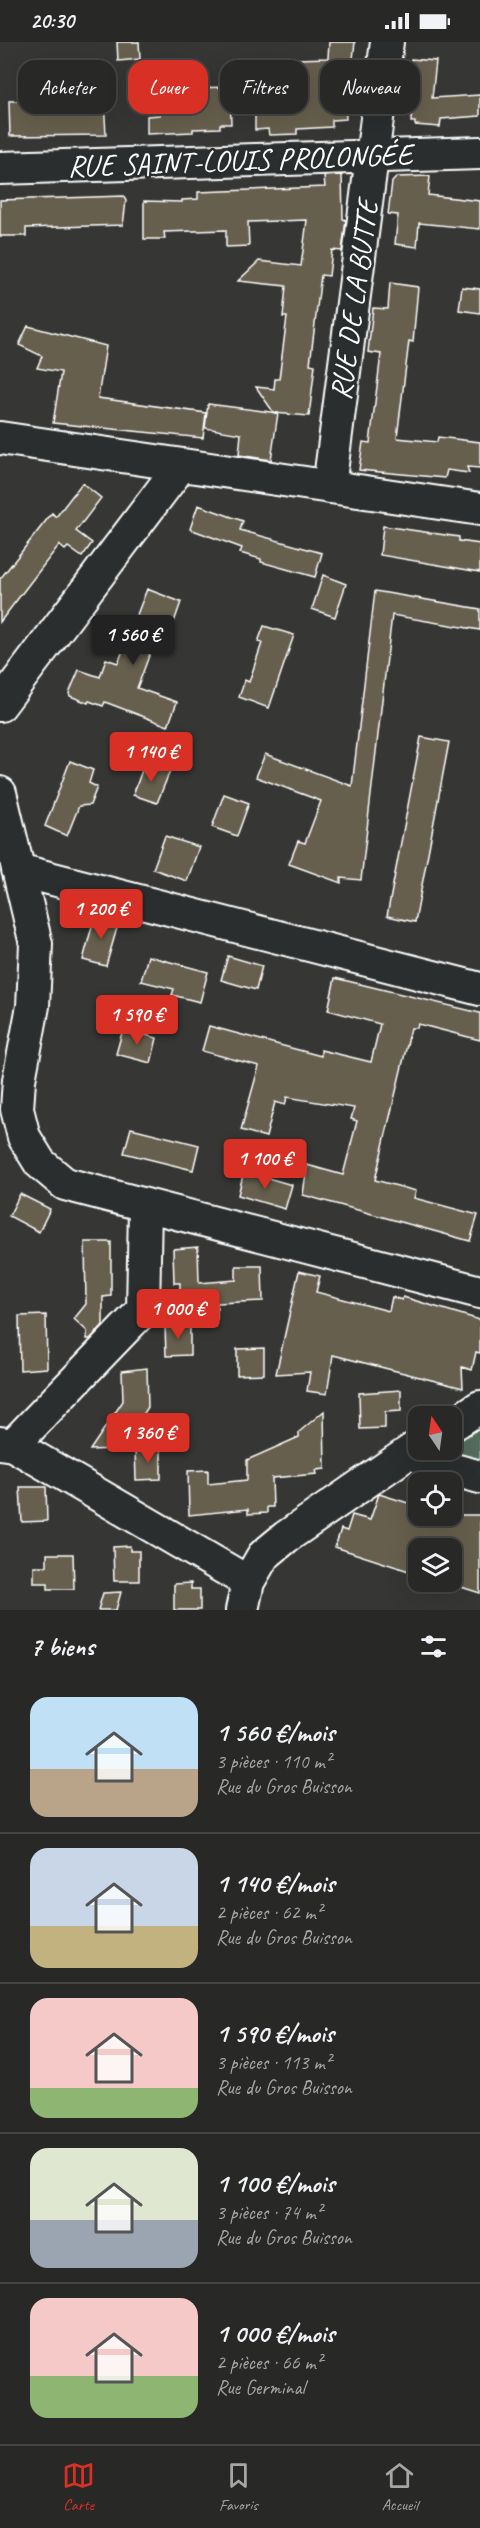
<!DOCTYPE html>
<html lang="fr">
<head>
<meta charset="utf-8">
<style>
	:root { --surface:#282927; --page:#30312f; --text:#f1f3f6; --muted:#a5a6a7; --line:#444544; --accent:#d93025 }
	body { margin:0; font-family:Caveat,sans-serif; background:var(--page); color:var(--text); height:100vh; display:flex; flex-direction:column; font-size:22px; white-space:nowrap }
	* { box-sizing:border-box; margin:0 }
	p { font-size:20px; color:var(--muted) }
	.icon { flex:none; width:33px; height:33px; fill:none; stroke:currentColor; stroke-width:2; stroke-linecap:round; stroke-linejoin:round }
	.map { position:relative; height:1568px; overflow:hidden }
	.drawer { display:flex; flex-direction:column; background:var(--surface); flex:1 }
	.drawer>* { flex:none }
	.banner { position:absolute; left:18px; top:18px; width:444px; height:54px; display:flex; gap:12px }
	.needle { width:39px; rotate:347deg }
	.buttons { position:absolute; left:408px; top:1364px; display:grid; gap:12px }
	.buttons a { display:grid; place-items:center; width:54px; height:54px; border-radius:12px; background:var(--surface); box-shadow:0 6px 24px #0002,0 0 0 2px var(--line); font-size:30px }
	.price { position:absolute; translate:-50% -51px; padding:0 14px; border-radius:6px; background:var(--accent); color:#fff; font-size:20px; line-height:39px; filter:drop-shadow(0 2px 3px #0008) }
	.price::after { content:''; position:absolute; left:50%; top:36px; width:18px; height:14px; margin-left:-9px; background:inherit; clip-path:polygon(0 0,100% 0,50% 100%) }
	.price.selected { background:#222; color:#fff }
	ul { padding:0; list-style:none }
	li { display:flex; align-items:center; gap:18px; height:150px; padding:0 30px }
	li+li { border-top:2px solid var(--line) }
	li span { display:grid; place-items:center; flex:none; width:168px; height:120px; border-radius:18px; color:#555 }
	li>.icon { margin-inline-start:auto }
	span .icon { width:72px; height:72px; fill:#fffc; stroke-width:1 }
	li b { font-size:26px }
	h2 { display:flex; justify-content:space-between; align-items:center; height:72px; padding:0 30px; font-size:26px }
	.chip { padding:0 21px; border-radius:18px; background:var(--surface); box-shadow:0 6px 24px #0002,0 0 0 2px var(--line); font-size:21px; line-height:54px }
	.chip.selected { background:var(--accent); color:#fff }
	.status { display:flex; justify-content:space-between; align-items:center; height:42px; padding:0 30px; background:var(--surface); direction:ltr }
	.status svg { height:16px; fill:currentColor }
	.tab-bar { display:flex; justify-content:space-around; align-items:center; height:84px; border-top:2px solid var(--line); background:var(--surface); font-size:16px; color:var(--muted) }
	.tab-bar a { display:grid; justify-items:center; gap:3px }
	.tab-bar .selected { color:var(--accent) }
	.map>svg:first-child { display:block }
	.green { fill:#526d5c; stroke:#a8b6ae; stroke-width:1.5 }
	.building { fill:#665e4e; stroke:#fff; stroke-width:1.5 }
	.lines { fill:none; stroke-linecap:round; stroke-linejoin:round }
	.minor-casing { stroke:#fff; stroke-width:36 }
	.minor { stroke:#2a2d2e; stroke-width:32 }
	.labels { text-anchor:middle; stroke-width:5; stroke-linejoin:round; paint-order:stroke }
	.street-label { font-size:30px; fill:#fff; stroke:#2a2d2e }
</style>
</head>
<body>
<div class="status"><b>20:30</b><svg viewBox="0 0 49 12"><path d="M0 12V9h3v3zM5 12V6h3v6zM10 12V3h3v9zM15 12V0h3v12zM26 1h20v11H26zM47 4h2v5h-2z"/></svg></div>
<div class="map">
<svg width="480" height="1568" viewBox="0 0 480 1568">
	<rect width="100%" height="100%" fill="#363734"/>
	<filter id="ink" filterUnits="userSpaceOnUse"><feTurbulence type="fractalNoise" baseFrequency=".0167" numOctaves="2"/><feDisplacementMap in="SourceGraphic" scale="12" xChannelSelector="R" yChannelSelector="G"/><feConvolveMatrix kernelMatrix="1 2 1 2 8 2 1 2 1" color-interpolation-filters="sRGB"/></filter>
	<g filter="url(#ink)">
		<path class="green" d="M480,1381V1426L457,1419L454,1399Z"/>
		<path class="building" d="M117,0H139L140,17L118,19Z
			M329,0H355L349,50L344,49L346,77L332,78V85L297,87V92L269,93L268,87L255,88V69L299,66L298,17L328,16Z
			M411,17L436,19L432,56L480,53V74L441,77L440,85L415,83V80H411L413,52H409L408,43Z
			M88,39L90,59L104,58L106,93L10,94L9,59L43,58L42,41Z
			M230,45L231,82H220V86L193,87V90L147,92V74L160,73V66L192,64L191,46Z
			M342,133L343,177L346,178L342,209L332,208L329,234L321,233L310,322L315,323L309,374L274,371L256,345L274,347L275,337H279L287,275H283L286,244L238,239L259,219L301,224L307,178L248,180L249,204L226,205V188L164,190L165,197H144V159L182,160V158L198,157V150L325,145L324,134Z
			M430,134L428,153L480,159V187L419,181L417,205L395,202L398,173L388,172L392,140L397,135Z
			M124,154L126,159L123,183L26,186V194H0V158Z
			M390,241L418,245L413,300L409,299L397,396L437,400L438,395L480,400V426L467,425L469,431L447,428L445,436L359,428L363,400L370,401L381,312L368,310L373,266L388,267Z
			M462,245L480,247V271L459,268Z
			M28,284L106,304L98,356L206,371L203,396L53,381L61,330L37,326L42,314L19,303Z
			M208,362L278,371L271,418L239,413L241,392L205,386Z
			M82,441L101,456L76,489L92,501L82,515L68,505L65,508L59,503L0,580V537L52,471L56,475Z
			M198,463L243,479L240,488L322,511L315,535L261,520V517L240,511L242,506L190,487Z
			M383,484L459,495V499L480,502V530L380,513Z
			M323,533L346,542L335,575L312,567Z
			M147,547L181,560L172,586L161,582L137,646L177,660L168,684L105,660L103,664L89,659L88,661L70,654L69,651L79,628L100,635L106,617L118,621Z
			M375,549L480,567V588L392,573L361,838L341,836V841L289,822L298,799L305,801L321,759L256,735L265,712L352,744Z
			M264,584L294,593L269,666L239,655L245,638L249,640L262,601L258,600Z
			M421,695L449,700L415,880L387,874Z
			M70,719L93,728L89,741L97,745L90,763L79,764L67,794L45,784Z
			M145,720L170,729L157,761L133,753Z
			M224,752L249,761L237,794L212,785Z
			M165,794L199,805L187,839L153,827Z
			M95,873L119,879L106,924L83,918Z
			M148,914L208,930L200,960L172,953L174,947L141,939Z
			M228,914L262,924L256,948L221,938Z
			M335,936L480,971V998L418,982L417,986H411L375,1138L416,1149L414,1156L478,1173L470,1199L303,1153L307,1123L343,1133L357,1079L351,1077L354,1066L287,1055L285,1063L275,1060L266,1095L241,1088L259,1024L202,1009L209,984L321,1014V1008L371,1020L380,982L328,968Z
			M123,987L157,996L151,1021L116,1012Z
			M131,1086L199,1103L193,1128L124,1111Z
			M244,1129L292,1143L285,1167L238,1153Z
			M20,1152L50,1167L39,1190L9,1174Z
			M85,1200H111V1254L103,1255V1283L90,1297H87V1289L74,1277L86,1262Z
			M198,1205L199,1241L236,1238V1224H262L263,1259L217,1261V1277L180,1278V1241H174L173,1207Z
			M299,1229L320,1234L316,1250L389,1269L392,1255L402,1258L403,1255L480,1278V1311L476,1310L472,1328L462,1325L463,1346L333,1313L327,1352L307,1349L310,1330L276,1332Z
			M46,1273L47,1326L20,1328L19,1274Z
			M190,1283V1313L166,1314L165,1284Z
			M264,1306V1332L237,1333V1307Z
			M147,1326L148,1365L136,1384L146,1390L136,1406L90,1408L123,1359L122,1329Z
			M401,1348V1369L385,1370V1386L360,1387L359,1351Z
			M324,1369L325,1427L316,1428L317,1432L272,1436L273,1465H267V1471L248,1472V1467L189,1473L188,1429L208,1428V1442L247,1438V1418L299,1395V1390Z
			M135,1407H161V1437L136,1438Z
			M20,1445H46L47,1479L22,1480Z
			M379,1452L418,1464V1473H480V1551L442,1539H452V1506H418V1532L335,1505L341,1487L347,1489L352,1473L370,1478Z
			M130,1504V1509H139V1539H114L113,1505Z
			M47,1512H73L74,1547H48V1541H34V1524H47Z
			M191,1541V1547H200V1568H174V1542Z
			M121,1550L116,1568H98L103,1551Z"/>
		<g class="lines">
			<defs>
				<path id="minor" d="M0,126L480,111
					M0,396L480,467
					M329,445L387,0
					M0,663L181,423
					M0,751L36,902L33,964L19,1038L17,1067L24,1095L40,1121L65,1142L480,1250
					M18,828L480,947
					M452,1383L480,1365
					M0,1401L13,1403L143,1268L145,1165
					M13,1403L248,1540
					M410,1410L439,1424L480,1435
					M242,1568L248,1540L263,1514L286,1495L418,1404"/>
			</defs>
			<use href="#minor" class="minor-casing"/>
			<use href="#minor" class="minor"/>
		</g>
	</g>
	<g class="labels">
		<g class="street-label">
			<text transform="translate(240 118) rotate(-2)" y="10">RUE SAINT-LOUIS PROLONGÉE</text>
			<text transform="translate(354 258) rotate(-82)" y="10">RUE DE LA BUTTE</text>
		</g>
	</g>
</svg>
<div class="buttons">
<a><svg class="needle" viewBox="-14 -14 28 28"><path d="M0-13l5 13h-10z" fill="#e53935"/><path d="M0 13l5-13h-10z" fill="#a5a6a7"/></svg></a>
<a><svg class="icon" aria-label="locate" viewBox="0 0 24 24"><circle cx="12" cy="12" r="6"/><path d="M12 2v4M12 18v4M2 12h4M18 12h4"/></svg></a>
<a><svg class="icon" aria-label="layers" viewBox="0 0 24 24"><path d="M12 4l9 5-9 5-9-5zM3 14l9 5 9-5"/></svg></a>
</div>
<b class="price selected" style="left:133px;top:624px">1 560 €</b>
<b class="price" style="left:151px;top:741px">1 140 €</b>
<b class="price" style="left:101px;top:898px">1 200 €</b>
<b class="price" style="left:137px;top:1004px">1 590 €</b>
<b class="price" style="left:265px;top:1148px">1 100 €</b>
<b class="price" style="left:178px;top:1298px">1 000 €</b>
<b class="price" style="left:148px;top:1422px">1 360 €</b>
<div class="banner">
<a class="chip">Acheter</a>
<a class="chip selected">Louer</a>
<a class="chip">Filtres</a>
<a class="chip">Nouveau</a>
</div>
</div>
<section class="drawer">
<h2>7 biens<svg class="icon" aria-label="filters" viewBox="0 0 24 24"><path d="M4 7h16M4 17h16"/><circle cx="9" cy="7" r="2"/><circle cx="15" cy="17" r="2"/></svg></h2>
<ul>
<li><span style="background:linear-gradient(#bfe0f5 60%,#b9a48a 0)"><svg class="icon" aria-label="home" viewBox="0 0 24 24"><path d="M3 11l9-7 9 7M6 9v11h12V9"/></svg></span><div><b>1 560 €/mois</b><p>3 pièces · 110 m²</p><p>Rue du Gros Buisson</p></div></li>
<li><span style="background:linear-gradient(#c9d6e8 65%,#c2b280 0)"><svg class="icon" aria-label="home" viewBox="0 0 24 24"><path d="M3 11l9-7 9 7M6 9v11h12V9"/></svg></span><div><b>1 140 €/mois</b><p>2 pièces · 62 m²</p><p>Rue du Gros Buisson</p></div></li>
<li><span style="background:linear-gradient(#f6c9c9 75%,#8fb573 0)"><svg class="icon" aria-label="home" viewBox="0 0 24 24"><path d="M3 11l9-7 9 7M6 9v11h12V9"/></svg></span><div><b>1 590 €/mois</b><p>3 pièces · 113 m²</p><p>Rue du Gros Buisson</p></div></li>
<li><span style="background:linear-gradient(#dfe7d0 60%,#9aa5b1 0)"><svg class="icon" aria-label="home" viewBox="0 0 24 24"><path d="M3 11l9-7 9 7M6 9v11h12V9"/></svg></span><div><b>1 100 €/mois</b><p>3 pièces · 74 m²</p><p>Rue du Gros Buisson</p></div></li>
<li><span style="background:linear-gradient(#f6c9c9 65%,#8fb573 0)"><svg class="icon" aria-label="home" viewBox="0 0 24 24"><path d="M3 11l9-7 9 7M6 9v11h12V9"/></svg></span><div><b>1 000 €/mois</b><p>2 pièces · 66 m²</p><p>Rue Germinal</p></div></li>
</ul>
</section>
<nav class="tab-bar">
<a class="selected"><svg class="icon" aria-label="map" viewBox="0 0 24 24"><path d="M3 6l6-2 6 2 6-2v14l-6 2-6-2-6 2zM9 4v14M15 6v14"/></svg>Carte</a>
<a><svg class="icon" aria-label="saved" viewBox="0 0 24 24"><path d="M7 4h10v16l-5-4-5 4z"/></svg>Favoris</a>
<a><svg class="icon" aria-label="home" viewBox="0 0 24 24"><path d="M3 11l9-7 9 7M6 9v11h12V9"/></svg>Accueil</a>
</nav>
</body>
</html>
